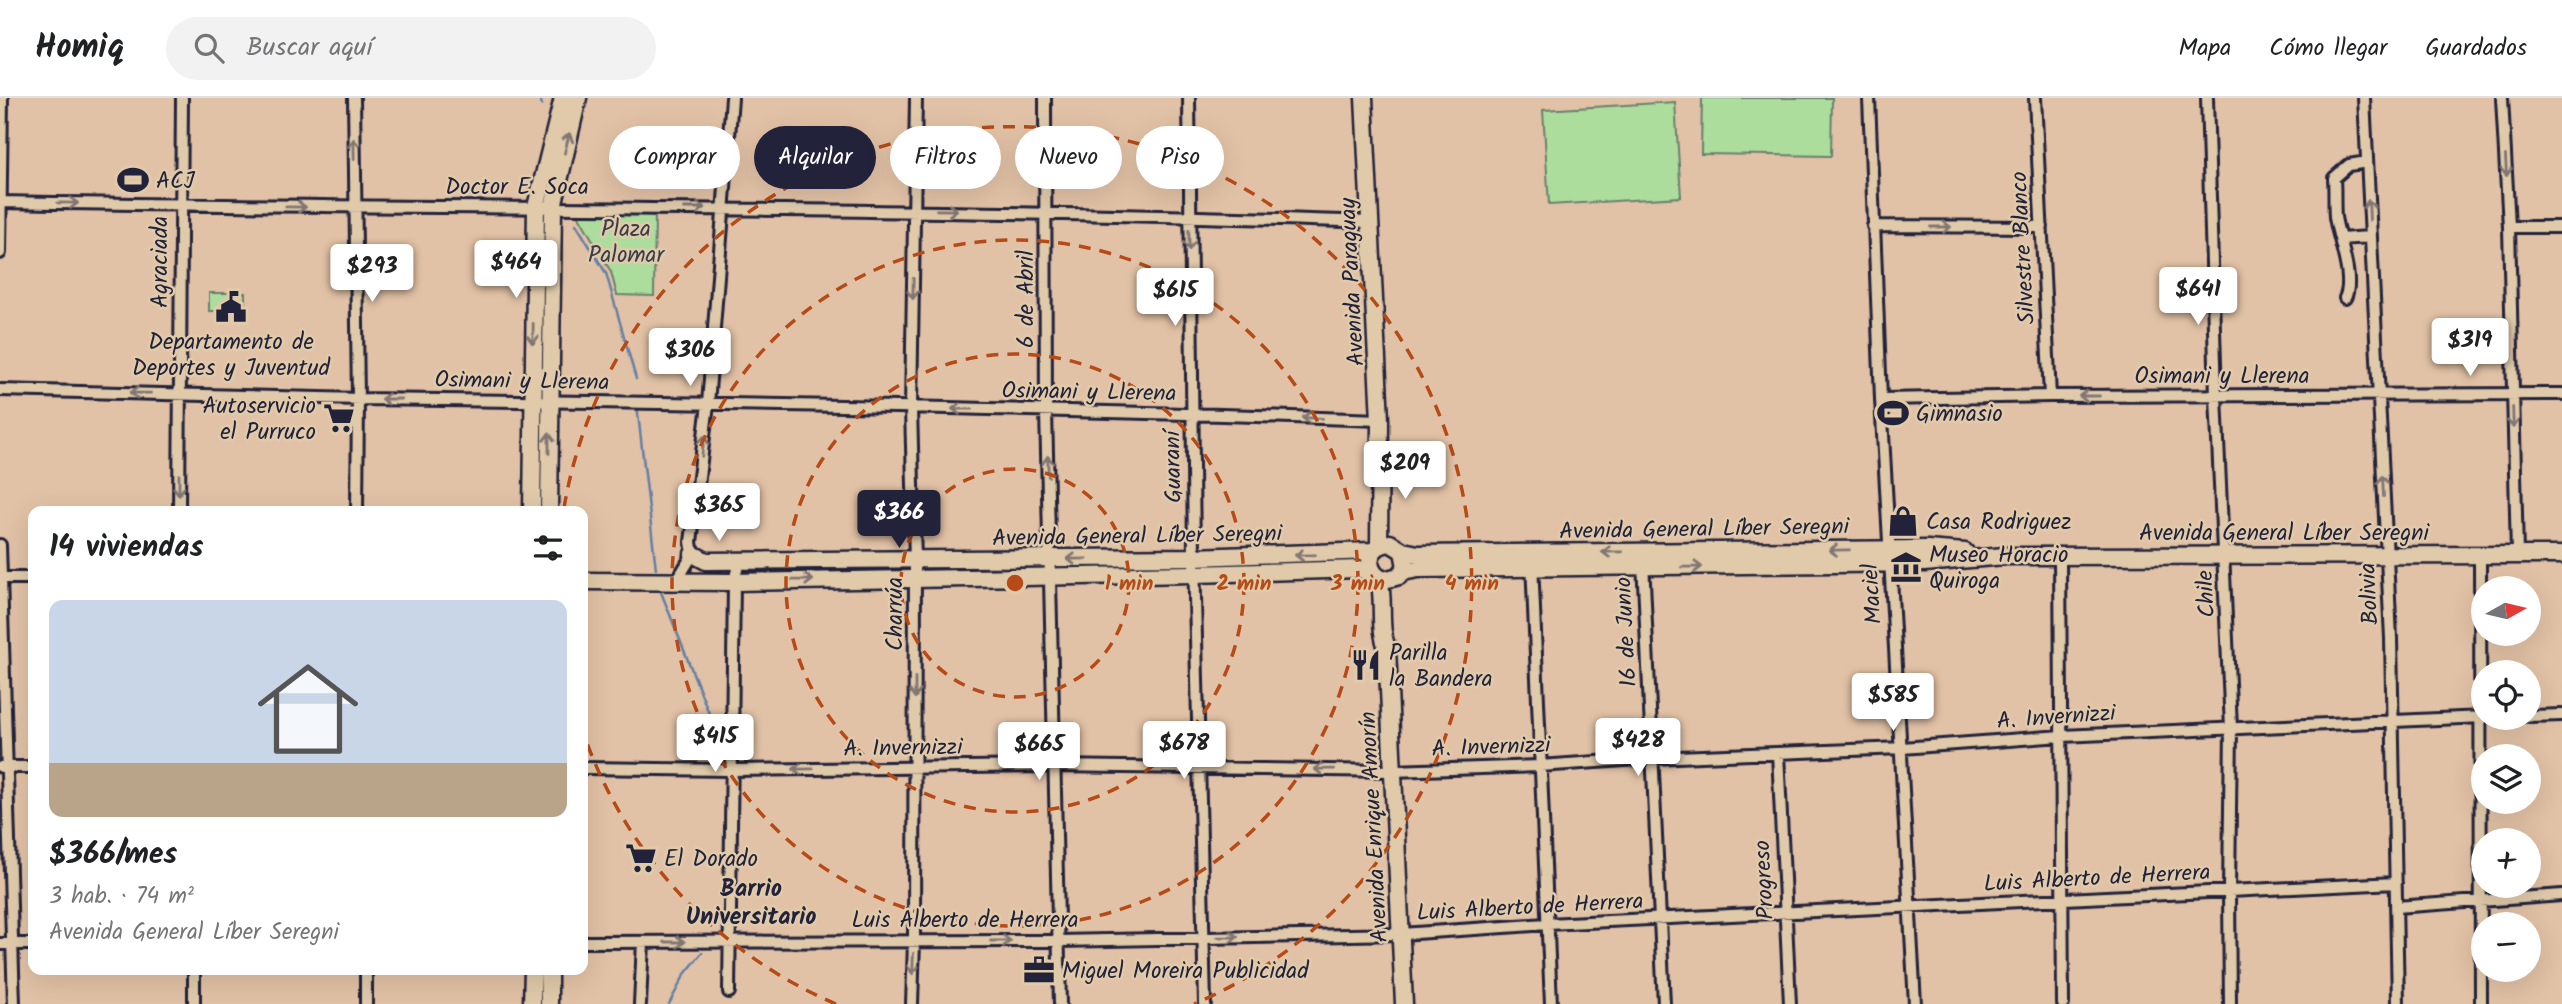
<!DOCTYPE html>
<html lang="es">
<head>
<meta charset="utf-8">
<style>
	:root { --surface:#fff; --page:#f2f2f2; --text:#202124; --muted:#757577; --line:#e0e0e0; --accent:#22223b }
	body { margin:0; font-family:Kalam,sans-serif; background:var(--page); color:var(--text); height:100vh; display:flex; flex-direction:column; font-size:26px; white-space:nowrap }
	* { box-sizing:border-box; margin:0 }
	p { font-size:23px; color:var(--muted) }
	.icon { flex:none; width:38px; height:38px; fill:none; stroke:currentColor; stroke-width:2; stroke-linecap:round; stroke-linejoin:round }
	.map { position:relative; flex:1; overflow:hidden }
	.details { position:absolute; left:28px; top:408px; width:560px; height:469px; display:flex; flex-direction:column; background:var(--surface); border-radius:14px; box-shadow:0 7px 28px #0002 }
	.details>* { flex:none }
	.guide { position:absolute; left:609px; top:28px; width:665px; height:63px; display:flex; gap:14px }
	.needle { width:46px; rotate:82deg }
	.tools { position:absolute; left:2471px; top:478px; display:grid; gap:14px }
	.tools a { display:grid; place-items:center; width:70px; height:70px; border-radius:50%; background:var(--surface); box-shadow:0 7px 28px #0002; font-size:35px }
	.price { position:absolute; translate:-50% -60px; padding:0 16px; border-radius:7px; background:#fff; color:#222; font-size:23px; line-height:46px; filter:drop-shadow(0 2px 4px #0008) }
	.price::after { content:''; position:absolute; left:50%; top:42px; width:21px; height:16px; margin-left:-10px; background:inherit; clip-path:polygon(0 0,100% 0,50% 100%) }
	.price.selected { background:var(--accent); color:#fff }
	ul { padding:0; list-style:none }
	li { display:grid; align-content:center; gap:14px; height:371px; padding:0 21px }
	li+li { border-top:2px solid var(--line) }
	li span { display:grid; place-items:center; height:217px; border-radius:14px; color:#555 }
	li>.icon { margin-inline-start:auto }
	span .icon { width:126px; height:126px; fill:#fffc; stroke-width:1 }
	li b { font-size:30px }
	h2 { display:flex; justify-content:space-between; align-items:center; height:84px; padding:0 21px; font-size:30px }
	.chip { padding:0 24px; border-radius:32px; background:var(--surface); box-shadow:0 7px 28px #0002; font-size:24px; line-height:63px }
	.chip.selected { background:var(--accent); color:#fff }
	header { display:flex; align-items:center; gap:42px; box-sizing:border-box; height:98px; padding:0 35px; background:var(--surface); border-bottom:2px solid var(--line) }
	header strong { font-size:33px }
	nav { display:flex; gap:38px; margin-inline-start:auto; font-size:24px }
	.search { width:490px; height:63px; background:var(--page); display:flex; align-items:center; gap:18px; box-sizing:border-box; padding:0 24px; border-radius:38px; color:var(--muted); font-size:26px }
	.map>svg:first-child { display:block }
	.green { fill:#addd9d; stroke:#68806c; stroke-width:2 }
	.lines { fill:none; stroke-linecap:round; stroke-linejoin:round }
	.stream { stroke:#647fa4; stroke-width:2.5 }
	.street-casing { stroke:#22223b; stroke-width:16 }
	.secondary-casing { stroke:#22223b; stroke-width:21 }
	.street { stroke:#e0caaa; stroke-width:10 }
	.secondary { stroke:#e0caaa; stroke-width:16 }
	.oneway { stroke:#817672 }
	.ring { fill:none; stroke:#b64b18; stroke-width:3.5; stroke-dasharray:12 9 }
	.labels { text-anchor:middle; stroke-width:5; stroke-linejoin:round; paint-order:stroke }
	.poi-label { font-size:23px; fill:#22223b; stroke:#e0caaa; text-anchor:start }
	.street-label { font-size:23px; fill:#22223b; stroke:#e0caaa }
	.park-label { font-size:23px; fill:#373e4a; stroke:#e0caaa }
	.neighbourhood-label { font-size:24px; font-weight:bold; fill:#22223b; stroke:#e0caaa }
	.centre { fill:#b64b18; stroke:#e0caaa; stroke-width:3.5 }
	.ring-label { font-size:21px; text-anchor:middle; font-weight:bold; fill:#b64b18; stroke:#e0caaa; stroke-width:5; stroke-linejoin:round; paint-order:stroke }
</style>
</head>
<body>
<header>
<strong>Homiq</strong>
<div class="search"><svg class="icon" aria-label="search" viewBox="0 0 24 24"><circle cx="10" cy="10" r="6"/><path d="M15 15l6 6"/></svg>Buscar aquí</div>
<nav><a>Mapa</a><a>Cómo llegar</a><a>Guardados</a></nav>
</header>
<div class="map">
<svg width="2562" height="906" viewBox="0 0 2562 906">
	<rect width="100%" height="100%" fill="#e2c2a6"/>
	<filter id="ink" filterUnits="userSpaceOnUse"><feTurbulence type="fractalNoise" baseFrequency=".0143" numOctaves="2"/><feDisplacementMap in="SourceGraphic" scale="14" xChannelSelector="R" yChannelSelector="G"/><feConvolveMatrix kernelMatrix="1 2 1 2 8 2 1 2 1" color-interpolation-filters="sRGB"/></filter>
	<g filter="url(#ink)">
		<path class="green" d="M1702,0H1832L1831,58L1701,56Z
			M1675,4L1681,99L1549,107L1543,12Z
			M576,113L655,114L654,198L617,197L611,174Z
			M209,195H245V213H209Z"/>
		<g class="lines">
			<path class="stream" d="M540,0L542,7
				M576,126L606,175L636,281
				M637,307L656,471
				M661,494L723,651
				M669,906L685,876L702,855"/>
			<defs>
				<path id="street" d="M354,0L358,301L357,413
					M1045,0L1046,313L1060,906
					M1189,0L1194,459L1205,906
					M1869,0L1881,301L1915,906
					M2035,0L2050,298
					M2207,0L2216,298L2231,630L2229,793L2230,906
					M2364,0L2391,540L2398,906
					M2502,0L2509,129L2517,456
					M0,104C457,112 914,108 1371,124
					M1873,128L2042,129
					M2509,129H2562
					M2340,141L2370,139
					M0,155L2,0
					M2345,200C2355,181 2338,140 2335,119C2334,106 2335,93 2334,80L2349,67L2367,64
					M0,292C120,295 240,299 361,301C700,305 1040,310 1380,322
					M1881,301L2050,298L2562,296
					M179,413L182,0
					M0,447L14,906
					M2480,456L2481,906
					M2060,458L2063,906
					M1643,463L1664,906
					M1532,464L1551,906
					M0,480H33
					M676,484L693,456L691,444L708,306L732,0
					M2529,618L2562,617
					M1778,655L1790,906
					M1,669H33
					M583,670L731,672L1054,668L1392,673L1540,668L1653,660L1902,650L2062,638L2483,619
					M2396,809L2562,797
					M583,844L1059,843L1401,836L1547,826L2396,785
					M0,846H33
					M194,872V906
					M366,872V906
					M729,894L734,484L739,463
					M640,906L643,844
					M912,906L914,843L915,463L911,310L916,0"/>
				<path id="secondary" d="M1364,0L1380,322L1379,448
					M532,413L536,109L563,0
					M549,413L553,109L578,0
					M1403,453L1406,469L1399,478L1384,482C1363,473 1367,447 1390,445L1403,453L1418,456L1927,451L1965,454
					M693,456L706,463L1194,459L1373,453
					M1403,474L1418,471L1924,465L2005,458L2562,457
					M1379,480C1385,503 1378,528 1387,550L1404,906
					M583,483L734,484L1195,476L1359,471L1374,475
					M532,906L533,872
					M549,906V872"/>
			</defs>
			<use href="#street" class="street-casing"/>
			<use href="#secondary" class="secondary-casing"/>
			<use href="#street" class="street"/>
			<use href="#secondary" class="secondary"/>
		</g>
		<defs><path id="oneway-shaft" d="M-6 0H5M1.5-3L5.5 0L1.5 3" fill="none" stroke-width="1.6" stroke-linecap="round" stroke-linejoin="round" transform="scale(1.75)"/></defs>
		<g class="oneway">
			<use href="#oneway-shaft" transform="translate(567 45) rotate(-76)"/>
			<use href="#oneway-shaft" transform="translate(354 51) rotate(-91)"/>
			<use href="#oneway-shaft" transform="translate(2506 68) rotate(87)"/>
			<use href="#oneway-shaft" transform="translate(68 105) rotate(1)"/>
			<use href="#oneway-shaft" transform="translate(296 109) rotate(1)"/>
			<use href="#oneway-shaft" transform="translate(695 110)"/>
			<use href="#oneway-shaft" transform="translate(947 112) rotate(1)"/>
			<use href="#oneway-shaft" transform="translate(2369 112) rotate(-93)"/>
			<use href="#oneway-shaft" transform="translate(1941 129)"/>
			<use href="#oneway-shaft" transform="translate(1189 142) rotate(89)"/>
			<use href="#oneway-shaft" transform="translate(913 191) rotate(91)"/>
			<use href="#oneway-shaft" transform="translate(533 236) rotate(91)"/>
			<use href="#oneway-shaft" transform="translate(140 295) rotate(-179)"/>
			<use href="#oneway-shaft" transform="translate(2089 298) rotate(-180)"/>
			<use href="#oneway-shaft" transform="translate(391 301) rotate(-180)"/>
			<use href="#oneway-shaft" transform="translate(962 311) rotate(-179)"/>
			<use href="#oneway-shaft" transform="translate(1312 320) rotate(-178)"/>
			<use href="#oneway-shaft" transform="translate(2513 320) rotate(88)"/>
			<use href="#oneway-shaft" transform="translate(549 345) rotate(-90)"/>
			<use href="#oneway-shaft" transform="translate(703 348) rotate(-83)"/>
			<use href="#oneway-shaft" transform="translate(1048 368) rotate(-92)"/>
			<use href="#oneway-shaft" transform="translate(179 387) rotate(90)"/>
			<use href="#oneway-shaft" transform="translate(2383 388) rotate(-93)"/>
			<use href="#oneway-shaft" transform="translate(1839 452) rotate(179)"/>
			<use href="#oneway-shaft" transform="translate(1612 454) rotate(179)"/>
			<use href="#oneway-shaft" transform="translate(1305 457) rotate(179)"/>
			<use href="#oneway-shaft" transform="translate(1077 461) rotate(179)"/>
			<use href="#oneway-shaft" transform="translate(1692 469) rotate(-1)"/>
			<use href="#oneway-shaft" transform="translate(803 482) rotate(-1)"/>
			<use href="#oneway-shaft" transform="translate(915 590) rotate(90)"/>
			<use href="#oneway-shaft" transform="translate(803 671) rotate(179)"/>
			<use href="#oneway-shaft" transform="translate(1324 671) rotate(-179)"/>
			<use href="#oneway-shaft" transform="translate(1228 839) rotate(-1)"/>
			<use href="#oneway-shaft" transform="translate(1001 843)"/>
			<use href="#oneway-shaft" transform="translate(675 844)"/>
			<use href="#oneway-shaft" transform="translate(913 866) rotate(92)"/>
		</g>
	</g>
	<g class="ring">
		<circle cx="1015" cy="485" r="114"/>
		<circle cx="1015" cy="485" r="229"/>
		<circle cx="1015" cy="485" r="343"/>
		<path d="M836 906A457 457 0 0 1 583 634M564 410A457 457 0 1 1 1194 906"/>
	</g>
	<defs>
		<symbol id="stadium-bare" viewBox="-9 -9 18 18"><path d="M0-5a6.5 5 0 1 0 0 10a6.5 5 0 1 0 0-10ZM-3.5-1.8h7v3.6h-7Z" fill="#22223b" stroke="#e0caaa" stroke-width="2.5" paint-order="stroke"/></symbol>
		<symbol id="civic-bare" viewBox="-9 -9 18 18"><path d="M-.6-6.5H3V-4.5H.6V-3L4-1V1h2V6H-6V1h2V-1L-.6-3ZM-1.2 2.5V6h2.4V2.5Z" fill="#22223b" stroke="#e0caaa" stroke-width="2.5" paint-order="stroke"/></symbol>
		<symbol id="supermarket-bare" viewBox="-9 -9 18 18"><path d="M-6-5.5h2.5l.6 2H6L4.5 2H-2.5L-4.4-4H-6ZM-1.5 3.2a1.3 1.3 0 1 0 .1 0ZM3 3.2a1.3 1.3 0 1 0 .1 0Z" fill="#22223b" stroke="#e0caaa" stroke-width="2.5" paint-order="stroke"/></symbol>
		<symbol id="shop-bare" viewBox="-9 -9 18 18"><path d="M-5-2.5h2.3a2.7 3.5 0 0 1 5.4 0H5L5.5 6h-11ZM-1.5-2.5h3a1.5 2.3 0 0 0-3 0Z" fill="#22223b" stroke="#e0caaa" stroke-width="2.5" paint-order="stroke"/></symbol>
		<symbol id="museum-bare" viewBox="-9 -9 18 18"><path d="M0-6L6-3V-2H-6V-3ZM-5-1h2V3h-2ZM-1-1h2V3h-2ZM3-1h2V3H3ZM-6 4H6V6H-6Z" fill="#22223b" stroke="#e0caaa" stroke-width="2.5" paint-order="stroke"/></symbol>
		<symbol id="restaurant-bare" viewBox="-9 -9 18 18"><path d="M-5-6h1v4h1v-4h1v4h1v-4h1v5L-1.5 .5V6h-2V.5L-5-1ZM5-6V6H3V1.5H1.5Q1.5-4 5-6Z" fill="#22223b" stroke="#e0caaa" stroke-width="2.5" paint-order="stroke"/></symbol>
		<symbol id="office-bare" viewBox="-9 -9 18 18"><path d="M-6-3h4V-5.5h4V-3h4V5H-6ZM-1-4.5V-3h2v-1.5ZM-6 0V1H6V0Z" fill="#22223b" stroke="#e0caaa" stroke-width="2.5" paint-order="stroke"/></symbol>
	</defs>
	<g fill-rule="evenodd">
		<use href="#stadium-bare" x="111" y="60" width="44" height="44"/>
		<use href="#civic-bare" x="209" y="187" width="44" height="44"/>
		<use href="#stadium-bare" x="1871" y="293" width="44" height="44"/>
		<use href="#supermarket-bare" x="317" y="298" width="44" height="44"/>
		<use href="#shop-bare" x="1881" y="401" width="44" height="44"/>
		<use href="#museum-bare" x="1884" y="447" width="44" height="44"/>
		<use href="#restaurant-bare" x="1344" y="545" width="44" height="44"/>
		<use href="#supermarket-bare" x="619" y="738" width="44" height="44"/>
		<use href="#office-bare" x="1017" y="850" width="44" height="44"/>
	</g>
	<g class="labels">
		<g class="poi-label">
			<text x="156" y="90">ACJ</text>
			<text x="231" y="251" text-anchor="middle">Departamento de<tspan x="231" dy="26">Deportes y Juventud</tspan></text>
			<text x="316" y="315" text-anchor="end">Autoservicio<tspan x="316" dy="26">el Purruco</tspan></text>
			<text x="1916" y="323">Gimnasio</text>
			<text x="1926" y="431">Casa Rodriguez</text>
			<text x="1929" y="464">Museo Horacio<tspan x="1929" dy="26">Quiroga</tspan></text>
			<text x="1389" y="562">Parilla<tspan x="1389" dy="26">la Bandera</tspan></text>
			<text x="664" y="768">El Dorado</text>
			<text x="1062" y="880">Miguel Moreira Publicidad</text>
		</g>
		<g class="street-label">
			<text x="517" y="96">Doctor E. Soca</text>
			<text transform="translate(2022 150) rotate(-93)" y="8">Silvestre Blanco</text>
			<text transform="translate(159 164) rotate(-90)" y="8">Agraciada</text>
			<text transform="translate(1351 184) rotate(-93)" y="8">Avenida Paraguay</text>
			<text transform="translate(1025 201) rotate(-90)" y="8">6 de Abril</text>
			<text x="2222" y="285">Osimani y Llerena</text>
			<text transform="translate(522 282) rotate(1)" y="8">Osimani y Llerena</text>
			<text transform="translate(1089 293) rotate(1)" y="8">Osimani y Llerena</text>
			<text transform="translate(1172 369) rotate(-91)" y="8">Guaraní</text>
			<text transform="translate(1704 430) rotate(-1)" y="8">Avenida General Líber Seregni</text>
			<text x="2284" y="442">Avenida General Líber Seregni</text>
			<text transform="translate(1137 437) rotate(-1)" y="8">Avenida General Líber Seregni</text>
			<text transform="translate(1871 496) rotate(-94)" y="8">Maciel</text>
			<text transform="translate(2205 496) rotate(-93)" y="8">Chile</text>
			<text transform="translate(2368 496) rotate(-93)" y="8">Bolivia</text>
			<text transform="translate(894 516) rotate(-90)" y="8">Charrúa</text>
			<text transform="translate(1625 534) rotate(-93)" y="8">16 de Junio</text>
			<text transform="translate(2056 618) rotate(-4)" y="8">A. Invernizzi</text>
			<text transform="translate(1491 648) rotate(-2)" y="8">A. Invernizzi</text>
			<text transform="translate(903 649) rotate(-1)" y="8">A. Invernizzi</text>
			<text transform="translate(1373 729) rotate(-93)" y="8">Avenida Enrique Amorín</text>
			<text transform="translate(2097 779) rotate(-3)" y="8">Luis Alberto de Herrera</text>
			<text transform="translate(1763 782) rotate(-93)" y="8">Progreso</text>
			<text transform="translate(1530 808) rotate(-3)" y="8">Luis Alberto de Herrera</text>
			<text x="965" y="829">Luis Alberto de Herrera</text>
		</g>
		<g class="park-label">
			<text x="626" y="138">Plaza<tspan x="626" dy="26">Palomar</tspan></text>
		</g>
		<g class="neighbourhood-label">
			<text x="751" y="798">Barrio<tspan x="751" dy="28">Universitario</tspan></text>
		</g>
	</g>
	<circle cx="1015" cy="485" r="10" class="centre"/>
	<g class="ring-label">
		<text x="1129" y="492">1 min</text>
		<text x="1244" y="492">2 min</text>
		<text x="1358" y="492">3 min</text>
		<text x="1472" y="492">4 min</text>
	</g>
</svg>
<div class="tools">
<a><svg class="needle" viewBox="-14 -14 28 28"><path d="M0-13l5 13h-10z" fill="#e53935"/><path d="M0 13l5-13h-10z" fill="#757577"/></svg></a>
<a><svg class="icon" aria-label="locate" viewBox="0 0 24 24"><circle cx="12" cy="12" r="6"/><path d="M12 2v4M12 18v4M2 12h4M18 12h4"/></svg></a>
<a><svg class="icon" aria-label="layers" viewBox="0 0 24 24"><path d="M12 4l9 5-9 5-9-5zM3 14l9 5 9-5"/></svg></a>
<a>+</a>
<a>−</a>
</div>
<b class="price" style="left:516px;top:202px">$464</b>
<b class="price" style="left:372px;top:206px">$293</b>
<b class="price" style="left:2198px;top:229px">$641</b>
<b class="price" style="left:1175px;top:230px">$615</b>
<b class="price" style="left:2470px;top:280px">$319</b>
<b class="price" style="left:690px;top:290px">$306</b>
<b class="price" style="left:1405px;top:403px">$209</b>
<b class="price" style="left:719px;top:445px">$365</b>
<b class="price selected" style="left:899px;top:452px">$366</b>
<b class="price" style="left:1893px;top:635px">$585</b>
<b class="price" style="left:715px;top:676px">$415</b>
<b class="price" style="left:1638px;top:680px">$428</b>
<b class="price" style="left:1184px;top:683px">$678</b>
<b class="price" style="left:1039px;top:684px">$665</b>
<div class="guide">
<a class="chip">Comprar</a>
<a class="chip selected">Alquilar</a>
<a class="chip">Filtros</a>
<a class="chip">Nuevo</a>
<a class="chip">Piso</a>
</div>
<section class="details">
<h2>14 viviendas<svg class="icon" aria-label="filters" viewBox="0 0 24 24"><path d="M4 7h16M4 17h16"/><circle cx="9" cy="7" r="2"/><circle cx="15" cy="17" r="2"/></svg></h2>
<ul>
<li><span style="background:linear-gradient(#c9d6e8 75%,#b9a48a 0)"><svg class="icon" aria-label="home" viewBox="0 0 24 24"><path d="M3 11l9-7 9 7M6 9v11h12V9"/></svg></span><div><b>$366/mes</b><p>3 hab. · 74 m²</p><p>Avenida General Líber Seregni</p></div></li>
</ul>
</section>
</div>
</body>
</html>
